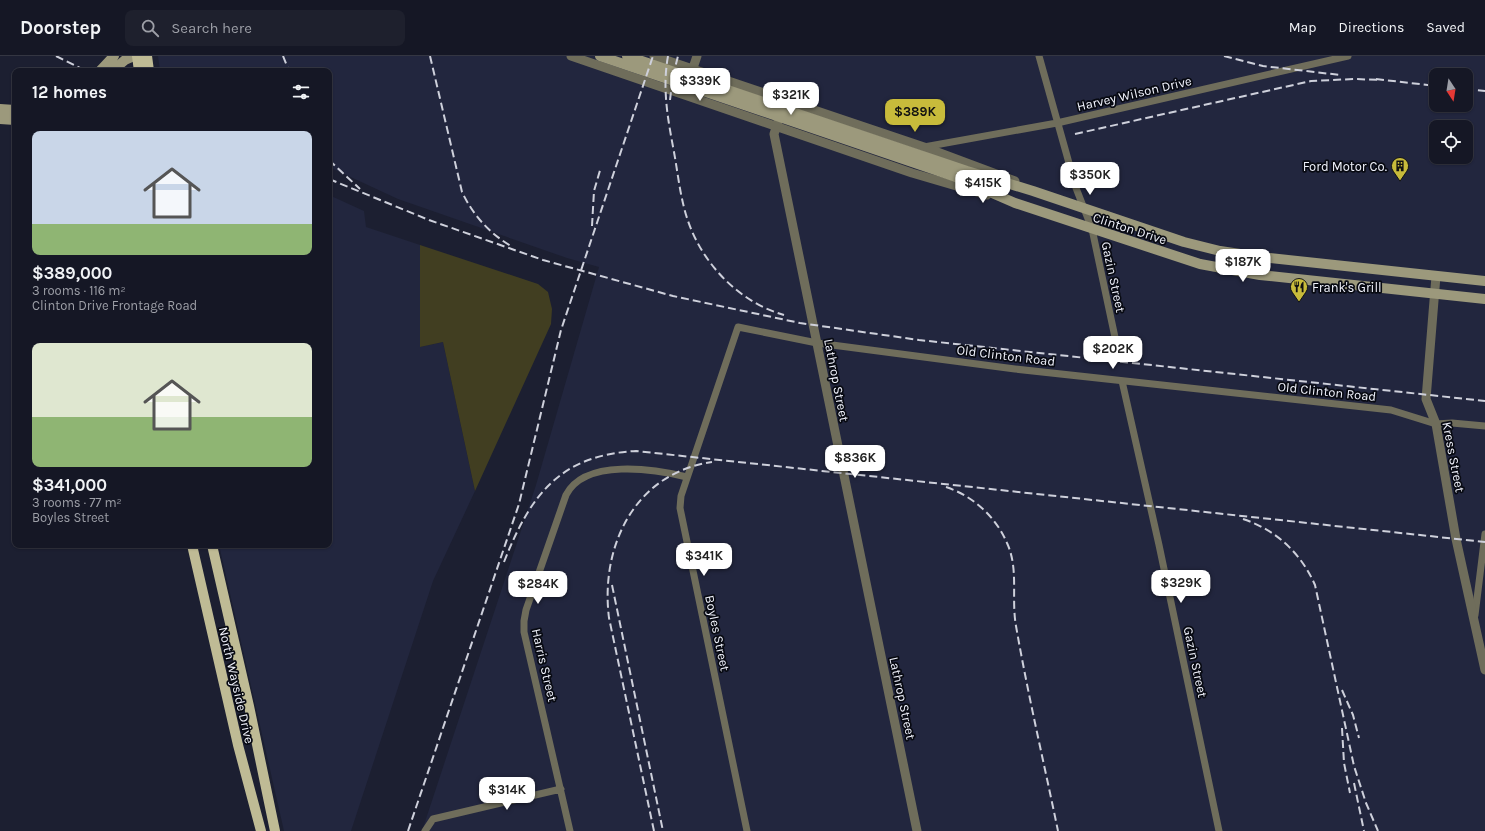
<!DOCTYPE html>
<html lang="en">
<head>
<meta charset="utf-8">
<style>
	:root { --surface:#151725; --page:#1e202d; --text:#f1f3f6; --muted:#9d9fa7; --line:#343642; --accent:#c8bb3b }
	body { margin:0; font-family:Karla,sans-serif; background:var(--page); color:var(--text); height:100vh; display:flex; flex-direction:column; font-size:15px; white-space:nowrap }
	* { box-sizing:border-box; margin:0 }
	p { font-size:13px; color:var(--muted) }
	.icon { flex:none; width:22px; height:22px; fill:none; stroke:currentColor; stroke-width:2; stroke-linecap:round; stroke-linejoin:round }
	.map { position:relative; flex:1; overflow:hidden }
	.drawer { position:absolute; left:12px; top:12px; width:320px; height:480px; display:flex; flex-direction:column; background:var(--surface); border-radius:8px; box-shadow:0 1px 3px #0004,0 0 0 1px var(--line) }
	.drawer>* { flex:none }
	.needle { width:26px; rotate:168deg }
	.controls { position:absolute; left:1429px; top:12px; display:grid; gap:8px }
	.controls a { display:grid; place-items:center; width:44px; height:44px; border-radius:8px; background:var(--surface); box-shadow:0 1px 3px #0004,0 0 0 1px var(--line); font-size:20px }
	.price { position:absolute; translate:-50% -34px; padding:0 9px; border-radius:8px; background:#fff; color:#222; font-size:13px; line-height:26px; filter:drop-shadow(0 1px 2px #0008) }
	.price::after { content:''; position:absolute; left:50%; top:24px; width:12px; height:9px; margin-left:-6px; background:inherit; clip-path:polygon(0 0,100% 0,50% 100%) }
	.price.on { background:var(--accent); color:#111 }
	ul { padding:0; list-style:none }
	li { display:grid; align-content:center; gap:8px; height:212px; padding:0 20px }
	li span { display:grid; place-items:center; height:124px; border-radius:8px; color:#555 }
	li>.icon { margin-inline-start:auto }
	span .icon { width:72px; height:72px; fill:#fffc; stroke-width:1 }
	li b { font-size:17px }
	h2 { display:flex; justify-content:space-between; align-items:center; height:48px; padding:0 20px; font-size:17px }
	header { display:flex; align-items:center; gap:24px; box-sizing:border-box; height:56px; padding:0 20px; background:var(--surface); border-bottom:1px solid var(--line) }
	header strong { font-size:19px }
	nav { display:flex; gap:22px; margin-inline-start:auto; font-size:14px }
	.search { width:280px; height:36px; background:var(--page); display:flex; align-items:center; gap:10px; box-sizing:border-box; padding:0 14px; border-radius:8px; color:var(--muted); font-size:15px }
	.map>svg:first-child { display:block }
	.built { fill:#22263e; fill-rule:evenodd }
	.green { fill:#413e21 }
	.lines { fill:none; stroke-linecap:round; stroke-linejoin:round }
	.minor { stroke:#6f6d5b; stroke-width:7 }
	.tertiary { stroke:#6f6d5b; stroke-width:9 }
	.secondary { stroke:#9c997c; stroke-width:10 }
	.primary { stroke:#bfbb95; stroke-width:10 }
	.rail { stroke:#ced0db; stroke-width:2; stroke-dasharray:8 4; stroke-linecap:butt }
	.labels { text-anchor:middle; stroke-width:3.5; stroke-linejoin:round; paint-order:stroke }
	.street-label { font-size:13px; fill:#f1f3fd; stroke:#080a12 }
	.poi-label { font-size:13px; fill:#f1f3fd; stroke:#080a12; text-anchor:end }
</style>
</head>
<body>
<header>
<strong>Doorstep</strong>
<div class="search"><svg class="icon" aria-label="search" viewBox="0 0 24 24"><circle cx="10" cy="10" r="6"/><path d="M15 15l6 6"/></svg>Search here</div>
<nav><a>Map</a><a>Directions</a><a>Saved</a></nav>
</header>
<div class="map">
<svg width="1485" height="775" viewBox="0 0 1485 775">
	<rect width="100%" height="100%" fill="#1c1f31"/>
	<path class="built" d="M158,0H1485V775H422L536,429L599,211L567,202L398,143L329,111V15H160ZM1436,19H1466V49H1436ZM1436,71H1466V101H1436Z
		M329,139L364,155L366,171L420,189V291L443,286L475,435L433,525L351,775H284L219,489H329Z"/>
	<path class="green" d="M420,189L538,228L548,236L552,253L551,268L475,435L443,286L420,291Z"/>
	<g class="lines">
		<path class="minor" d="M1039,0L1076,132L1092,173L1116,286
			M924,91L1057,67L1348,0
			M1122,325L1159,489L1219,775
			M1475,559L1485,478
			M425,775L433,763L561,733
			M570,775L524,576V565L526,554L566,439C585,402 654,413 687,421
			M747,775L680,452L681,440L738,271L817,287L1015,313L1391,354L1436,368L1452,367L1485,370"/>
		<path class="tertiary" d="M571,0L912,117L987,139
			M654,0L924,91L1015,125
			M691,18L697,0
			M785,44L774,78L917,775
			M1436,220L1426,343L1436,368L1456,483L1485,614"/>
		<path class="secondary" d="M600,0L953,120L1015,147L1200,208L1260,219L1485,243
			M627,0L967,115L1033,135L1184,186L1220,195L1260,201L1485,225
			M100,15L114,0
			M112,15L125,4L134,0
			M0,53L15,54
			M0,63L15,64"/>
		<path class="primary" d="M137,0L139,15
			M147,0L149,15
			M192,489L238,689L261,775
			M212,489L249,650L275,775"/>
		<path class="rail" d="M56,0L86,15
			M283,0L289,15
			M430,0L462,136C473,159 489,177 511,190
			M668,0C662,33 668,64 674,96C678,118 680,140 687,162C701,206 738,246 784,259
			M1224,0L1263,10L1340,19
			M1376,23L1436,30
			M1466,33L1485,35
			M670,44L673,20L678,0
			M1075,78L1311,25L1354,23L1381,24
			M329,104L360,133
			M329,123L429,164L543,204L673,240L800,267L919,284L1485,345
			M592,170L594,135L601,111
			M946,431C973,440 996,461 1007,487C1019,513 1011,542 1016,570C1028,639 1044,707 1058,775
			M1243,463C1276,474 1301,497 1315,529L1354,710L1366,747L1378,775
			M504,506C530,440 559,399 636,395L1485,486
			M612,529L663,775
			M1342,634L1353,659L1359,682
			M1342,672L1344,707L1350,737
			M1354,727L1364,775
			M408,775L519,448L561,274L653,0
			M654,775L609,562C600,490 635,417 712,406"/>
	</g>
	<defs>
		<symbol id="building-pin" viewBox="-11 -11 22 30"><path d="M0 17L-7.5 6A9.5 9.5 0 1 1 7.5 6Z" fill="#c8bb3b" stroke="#080a12"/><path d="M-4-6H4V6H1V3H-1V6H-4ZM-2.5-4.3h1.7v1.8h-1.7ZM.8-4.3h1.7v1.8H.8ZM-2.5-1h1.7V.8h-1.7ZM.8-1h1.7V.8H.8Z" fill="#111"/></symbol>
		<symbol id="restaurant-pin" viewBox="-11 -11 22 30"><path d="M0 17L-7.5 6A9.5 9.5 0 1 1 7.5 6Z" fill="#c8bb3b" stroke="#080a12"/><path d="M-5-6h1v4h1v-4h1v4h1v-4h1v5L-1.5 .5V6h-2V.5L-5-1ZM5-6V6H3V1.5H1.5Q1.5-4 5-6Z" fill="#111"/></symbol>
	</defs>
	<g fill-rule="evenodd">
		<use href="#building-pin" x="1390" y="100" width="20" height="27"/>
		<use href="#restaurant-pin" x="1289" y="221" width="20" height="27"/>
	</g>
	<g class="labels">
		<g class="street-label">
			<text transform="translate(1134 37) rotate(-13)" y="5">Harvey Wilson Drive</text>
			<text transform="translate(1130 172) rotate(18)" y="5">Clinton Drive</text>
			<text transform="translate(1114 221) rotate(78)" y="5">Gazin Street</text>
			<text transform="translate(1006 299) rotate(7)" y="5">Old Clinton Road</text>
			<text transform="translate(837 324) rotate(79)" y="5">Lathrop Street</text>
			<text transform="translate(1327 335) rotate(6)" y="5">Old Clinton Road</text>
			<text transform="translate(1454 401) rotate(79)" y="5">Kress Street</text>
			<text transform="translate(718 577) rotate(78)" y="5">Boyles Street</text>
			<text transform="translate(1196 606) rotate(78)" y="5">Gazin Street</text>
			<text transform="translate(545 609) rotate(77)" y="5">Harris Street</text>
			<text transform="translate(237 629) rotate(77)" y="5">North Wayside Drive</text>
			<text transform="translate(903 642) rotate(78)" y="5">Lathrop Street</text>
		</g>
		<g class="poi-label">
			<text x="1387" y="115">Ford Motor Co.</text>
			<text x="1312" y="236" text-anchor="start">Frank's Grill</text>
		</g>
	</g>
</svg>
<div class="controls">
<a><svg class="needle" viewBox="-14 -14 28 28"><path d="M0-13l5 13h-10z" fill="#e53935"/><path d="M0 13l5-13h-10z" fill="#9d9fa7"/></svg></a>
<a><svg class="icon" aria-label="locate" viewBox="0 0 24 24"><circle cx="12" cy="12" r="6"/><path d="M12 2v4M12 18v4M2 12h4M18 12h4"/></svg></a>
</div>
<b class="price" style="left:700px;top:46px">$339K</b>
<b class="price" style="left:791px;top:60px">$321K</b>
<b class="price on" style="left:915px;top:77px">$389K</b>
<b class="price" style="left:1090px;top:140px">$350K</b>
<b class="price" style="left:983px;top:148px">$415K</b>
<b class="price" style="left:1243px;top:227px">$187K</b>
<b class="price" style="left:1113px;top:314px">$202K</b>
<b class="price" style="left:855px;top:423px">$836K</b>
<b class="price" style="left:704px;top:521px">$341K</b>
<b class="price" style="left:1181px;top:548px">$329K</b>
<b class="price" style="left:538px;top:549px">$284K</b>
<b class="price" style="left:507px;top:755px">$314K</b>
<section class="drawer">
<h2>12 homes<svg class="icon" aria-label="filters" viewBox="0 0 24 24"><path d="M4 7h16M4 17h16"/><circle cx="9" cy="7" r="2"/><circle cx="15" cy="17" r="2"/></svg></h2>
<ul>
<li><span style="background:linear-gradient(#c9d6e8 75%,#8fb573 0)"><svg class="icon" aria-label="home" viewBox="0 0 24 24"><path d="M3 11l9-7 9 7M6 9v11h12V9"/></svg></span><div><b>$389,000</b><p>3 rooms · 116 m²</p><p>Clinton Drive Frontage Road</p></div></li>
<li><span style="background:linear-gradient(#dfe7d0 60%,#8fb573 0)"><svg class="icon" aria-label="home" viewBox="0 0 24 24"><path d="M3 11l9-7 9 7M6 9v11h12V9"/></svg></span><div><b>$341,000</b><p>3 rooms · 77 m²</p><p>Boyles Street</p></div></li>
</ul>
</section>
</div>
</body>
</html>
